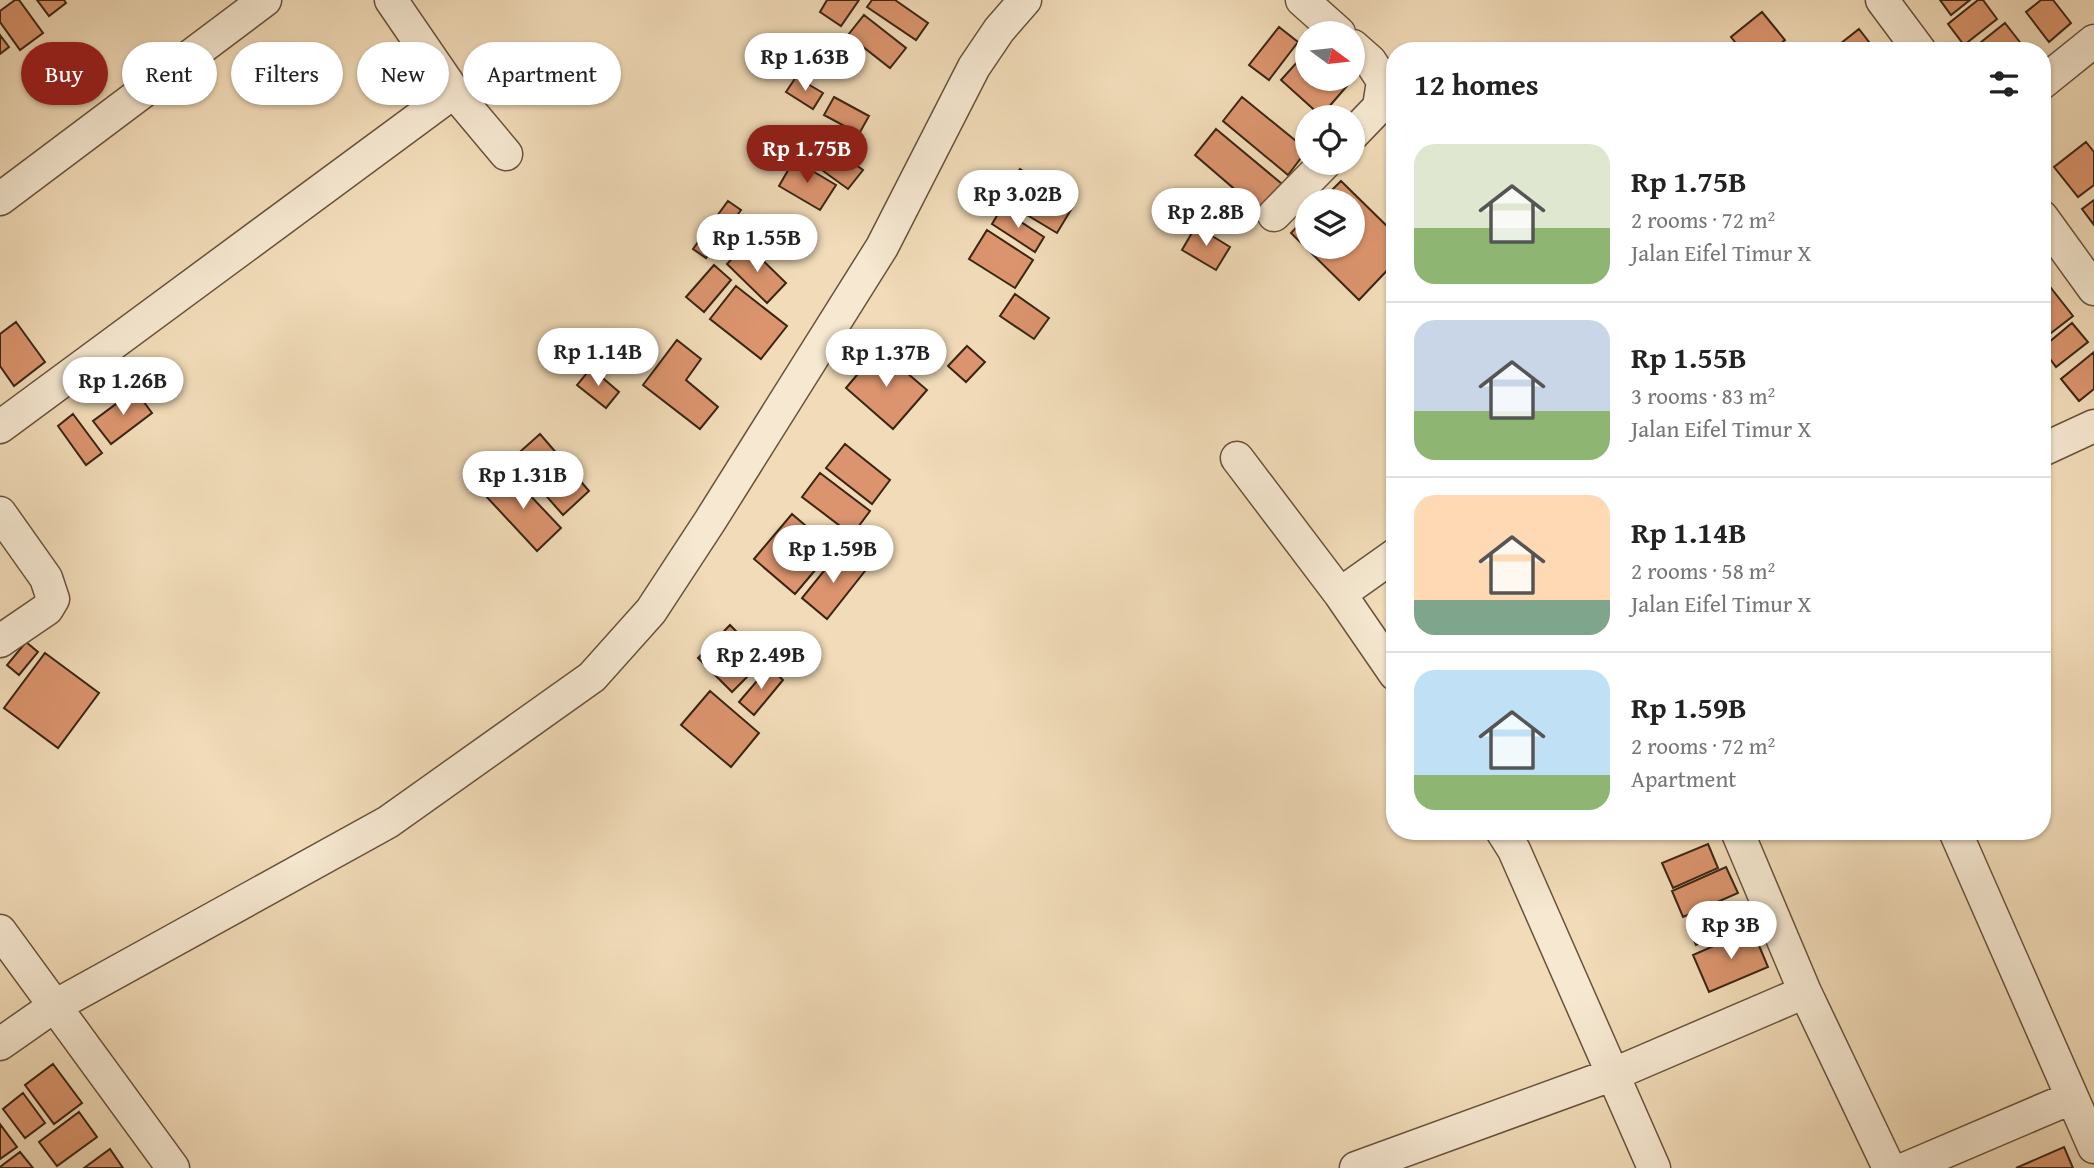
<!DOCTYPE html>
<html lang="en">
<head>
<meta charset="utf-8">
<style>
	:root { --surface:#fff; --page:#f6f6f6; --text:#222; --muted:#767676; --line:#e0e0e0; --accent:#8f2418 }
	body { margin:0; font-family:"Gentium Book Plus",serif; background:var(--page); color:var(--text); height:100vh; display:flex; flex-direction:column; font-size:26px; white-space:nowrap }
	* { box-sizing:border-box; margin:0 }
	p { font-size:23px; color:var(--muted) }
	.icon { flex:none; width:38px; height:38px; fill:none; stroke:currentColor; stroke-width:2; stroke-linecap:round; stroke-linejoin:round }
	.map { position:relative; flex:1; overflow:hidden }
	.panel { position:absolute; left:1386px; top:42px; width:665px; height:798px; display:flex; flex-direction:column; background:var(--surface); border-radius:28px; box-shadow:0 2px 5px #0004 }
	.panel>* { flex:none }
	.top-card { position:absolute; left:21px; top:42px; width:665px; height:63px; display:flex; gap:14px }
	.needle { width:46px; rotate:105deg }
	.fabs { position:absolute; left:1295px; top:21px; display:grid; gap:14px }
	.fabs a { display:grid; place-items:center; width:70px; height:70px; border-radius:50%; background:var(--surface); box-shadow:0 2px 5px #0004; font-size:35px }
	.price { position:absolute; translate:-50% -60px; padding:0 16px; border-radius:24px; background:#fff; color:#222; font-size:23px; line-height:46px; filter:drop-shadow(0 2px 4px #0008) }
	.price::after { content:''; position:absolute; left:50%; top:42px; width:21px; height:16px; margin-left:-10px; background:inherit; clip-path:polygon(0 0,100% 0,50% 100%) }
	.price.current { background:var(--accent); color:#fff }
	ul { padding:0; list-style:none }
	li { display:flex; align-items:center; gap:21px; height:175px; padding:0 28px }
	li+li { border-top:2px solid var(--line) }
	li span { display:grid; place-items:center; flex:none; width:196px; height:140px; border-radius:21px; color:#555 }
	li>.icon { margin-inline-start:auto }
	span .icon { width:84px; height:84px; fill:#fffc; stroke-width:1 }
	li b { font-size:30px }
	h2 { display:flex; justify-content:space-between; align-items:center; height:84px; padding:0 28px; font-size:30px }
	.chip { padding:0 24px; border-radius:32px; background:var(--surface); box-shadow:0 2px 5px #0004; font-size:24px; line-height:63px }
	.chip.current { background:var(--accent); color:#fff }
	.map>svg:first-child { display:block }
	.building { fill:#db946d; stroke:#3b2512; stroke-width:2 }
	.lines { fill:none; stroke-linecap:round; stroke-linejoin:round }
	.street-casing { stroke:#68523c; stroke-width:35 }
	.street { stroke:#f6e8d1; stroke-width:32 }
</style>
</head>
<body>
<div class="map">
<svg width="2094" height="1168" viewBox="0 0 2094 1168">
	<rect width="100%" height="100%" fill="#f1dbb8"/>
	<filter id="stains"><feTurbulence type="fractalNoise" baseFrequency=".00286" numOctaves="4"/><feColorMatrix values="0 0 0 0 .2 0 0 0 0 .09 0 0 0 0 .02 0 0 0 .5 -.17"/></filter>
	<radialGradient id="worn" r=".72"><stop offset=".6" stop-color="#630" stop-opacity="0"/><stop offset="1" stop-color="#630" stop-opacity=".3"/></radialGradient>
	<path class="building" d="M15,0H19L43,33L20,50L0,22V11Z
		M37,0H64L66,3L49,16Z
		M827,0H859L841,26L820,12Z
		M872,0H895L928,23L916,40L867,7Z
		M1940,0H1970L1951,15Z
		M1978,0H1983L1997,19L1964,45L1948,24Z
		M2041,0H2053L2071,23L2049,42L2026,12Z
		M1762,12L1785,40L1772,51H1742L1731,37Z
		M864,15L906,48L890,68L848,35Z
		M2005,23L2026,50L1970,51Z
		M1279,27L1298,42L1269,80L1249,65Z
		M1859,29L1876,51H1831Z
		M0,35L9,47L0,54Z
		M1792,44L1797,51H1783Z
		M1307,51V79H1353L1321,116L1281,80Z
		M796,77L823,93L813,109L786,92Z
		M834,97L869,116L859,134L824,115Z
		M1242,97L1307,150L1288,175L1223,121Z
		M1216,129L1282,184L1260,211L1195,155Z
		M811,133L863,170L848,189L797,152Z
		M2086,142L2094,152V185L2078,197L2054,167Z
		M794,160L836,185L820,210L779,186Z
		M1020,169L1075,203L1057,233L1002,200Z
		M1341,181L1395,234V262L1359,300L1291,233L1307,216V247H1353V201H1321Z
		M2094,200V225L2082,209Z
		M728,201L741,210L706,258L693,249Z
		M1001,209L1044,237L1035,252L992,224Z
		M1196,226L1230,247L1216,270L1182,250Z
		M987,230L1033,260L1015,288L969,259Z
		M746,244L786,283L767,303L727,264Z
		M714,265L731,280L704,312L686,297Z
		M2042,272L2049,281L2042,286Z
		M736,286L787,326L761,359L710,319Z
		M2051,288L2073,316L2042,340V295Z
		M1015,294L1049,318L1034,339L1000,316Z
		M16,322L45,362L14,386L0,366V334Z
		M2072,323L2088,342L2056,367L2042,348Z
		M677,340L701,359L686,380L718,407L700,429L643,385Z
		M967,346L985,362L966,382L948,366Z
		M879,349L927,390L893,429L846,388Z
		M2094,352V389L2079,401L2061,379Z
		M591,368L619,392L606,408L577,385Z
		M135,390L152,413L111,444L93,421Z
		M73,414L102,453L86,465L58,426Z
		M540,434L589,491L563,515L513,458Z
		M845,444L890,480L872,504L826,468Z
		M508,472L561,528L537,551L484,494Z
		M820,473L870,511L852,535L802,497Z
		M792,514L833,549L795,594L754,559Z
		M840,551L865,571L827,619L802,598Z
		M730,625L764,660L732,692L698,658Z
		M26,642L38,652L19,675L7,665Z
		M45,653L99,693L58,748L4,708Z
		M769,667L783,680L754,715L739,702Z
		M710,691L759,733L731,767L681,725Z
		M1708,844L1718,868L1673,888L1662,863Z
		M1726,867L1738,893L1683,917L1672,891Z
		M1741,909L1747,922L1696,945L1690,931Z
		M1752,929L1768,967L1709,992L1693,955Z
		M53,1064L82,1103L54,1124L25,1085Z
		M23,1093L45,1123L25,1138L3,1109Z
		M79,1112L97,1137L57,1166L39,1142Z
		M0,1124L17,1147L0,1159Z
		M2064,1147L2073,1168H2016Z
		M110,1149L123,1168H84Z
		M20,1152L33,1168H0V1167Z"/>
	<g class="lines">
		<defs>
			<path id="street" d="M391,0L454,92L506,154
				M1302,0L1339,33
				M1882,0L1920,51
				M1353,46L1370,61L1383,81L1379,107L1353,134
				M2042,83L2094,41
				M0,199L265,0
				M1274,215L1325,163
				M2042,217L2094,289
				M0,427L454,92
				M2042,450L2094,426
				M1237,458L1340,594L1395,674
				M0,513L46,578L53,599L47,609L0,641
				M1340,594L1395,555
				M1502,831L1514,850L1654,1168
				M1737,831L1805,992L1889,1168
				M1955,831L2094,1147
				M0,931L173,1168
				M0,1044L53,1007L388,822L592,677L651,611L710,521L882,247L974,67L999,30L1025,0
				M1356,1168L1614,1074L1805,992
				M1907,1168L2071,1098"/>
		</defs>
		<use href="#street" class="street-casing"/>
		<use href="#street" class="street"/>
	</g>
	<rect width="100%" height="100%" filter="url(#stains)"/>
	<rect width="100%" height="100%" fill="url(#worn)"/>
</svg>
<div class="fabs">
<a><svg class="needle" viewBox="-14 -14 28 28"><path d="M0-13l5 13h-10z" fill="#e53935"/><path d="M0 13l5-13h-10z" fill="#767676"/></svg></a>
<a><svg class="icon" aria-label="locate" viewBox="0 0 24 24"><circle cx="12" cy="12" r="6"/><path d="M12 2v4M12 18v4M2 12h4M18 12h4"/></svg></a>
<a><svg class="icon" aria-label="layers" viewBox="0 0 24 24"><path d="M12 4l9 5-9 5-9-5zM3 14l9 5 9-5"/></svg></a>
</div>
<b class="price" style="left:805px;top:93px">Rp 1.63B</b>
<b class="price current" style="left:807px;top:185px">Rp 1.75B</b>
<b class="price" style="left:1018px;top:230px">Rp 3.02B</b>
<b class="price" style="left:1206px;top:248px">Rp 2.8B</b>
<b class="price" style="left:757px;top:274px">Rp 1.55B</b>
<b class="price" style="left:598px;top:388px">Rp 1.14B</b>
<b class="price" style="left:886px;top:389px">Rp 1.37B</b>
<b class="price" style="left:123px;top:417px">Rp 1.26B</b>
<b class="price" style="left:523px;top:511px">Rp 1.31B</b>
<b class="price" style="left:833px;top:585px">Rp 1.59B</b>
<b class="price" style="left:761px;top:691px">Rp 2.49B</b>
<b class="price" style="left:1731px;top:961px">Rp 3B</b>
<div class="top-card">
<a class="chip current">Buy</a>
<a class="chip">Rent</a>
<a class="chip">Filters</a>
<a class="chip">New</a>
<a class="chip">Apartment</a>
</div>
<section class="panel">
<h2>12 homes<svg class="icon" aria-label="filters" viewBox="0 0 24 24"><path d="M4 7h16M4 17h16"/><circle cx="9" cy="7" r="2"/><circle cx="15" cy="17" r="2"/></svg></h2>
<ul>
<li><span style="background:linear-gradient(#dfe7d0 60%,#8fb573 0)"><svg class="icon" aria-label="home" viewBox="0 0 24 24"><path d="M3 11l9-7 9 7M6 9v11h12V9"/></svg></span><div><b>Rp 1.75B</b><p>2 rooms · 72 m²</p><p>Jalan Eifel Timur X</p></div></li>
<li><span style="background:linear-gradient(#c9d6e8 65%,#8fb573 0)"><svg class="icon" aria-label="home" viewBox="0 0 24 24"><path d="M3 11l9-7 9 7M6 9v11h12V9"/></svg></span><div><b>Rp 1.55B</b><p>3 rooms · 83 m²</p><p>Jalan Eifel Timur X</p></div></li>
<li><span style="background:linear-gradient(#ffd9b3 75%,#7fa58c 0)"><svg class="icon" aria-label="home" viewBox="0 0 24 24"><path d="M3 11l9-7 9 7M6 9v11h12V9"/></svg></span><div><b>Rp 1.14B</b><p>2 rooms · 58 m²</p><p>Jalan Eifel Timur X</p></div></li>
<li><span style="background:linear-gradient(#bfe0f5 75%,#8fb573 0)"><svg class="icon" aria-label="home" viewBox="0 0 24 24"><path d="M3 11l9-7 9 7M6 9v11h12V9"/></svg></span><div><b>Rp 1.59B</b><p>2 rooms · 72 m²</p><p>Apartment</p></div></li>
</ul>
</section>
</div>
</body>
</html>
